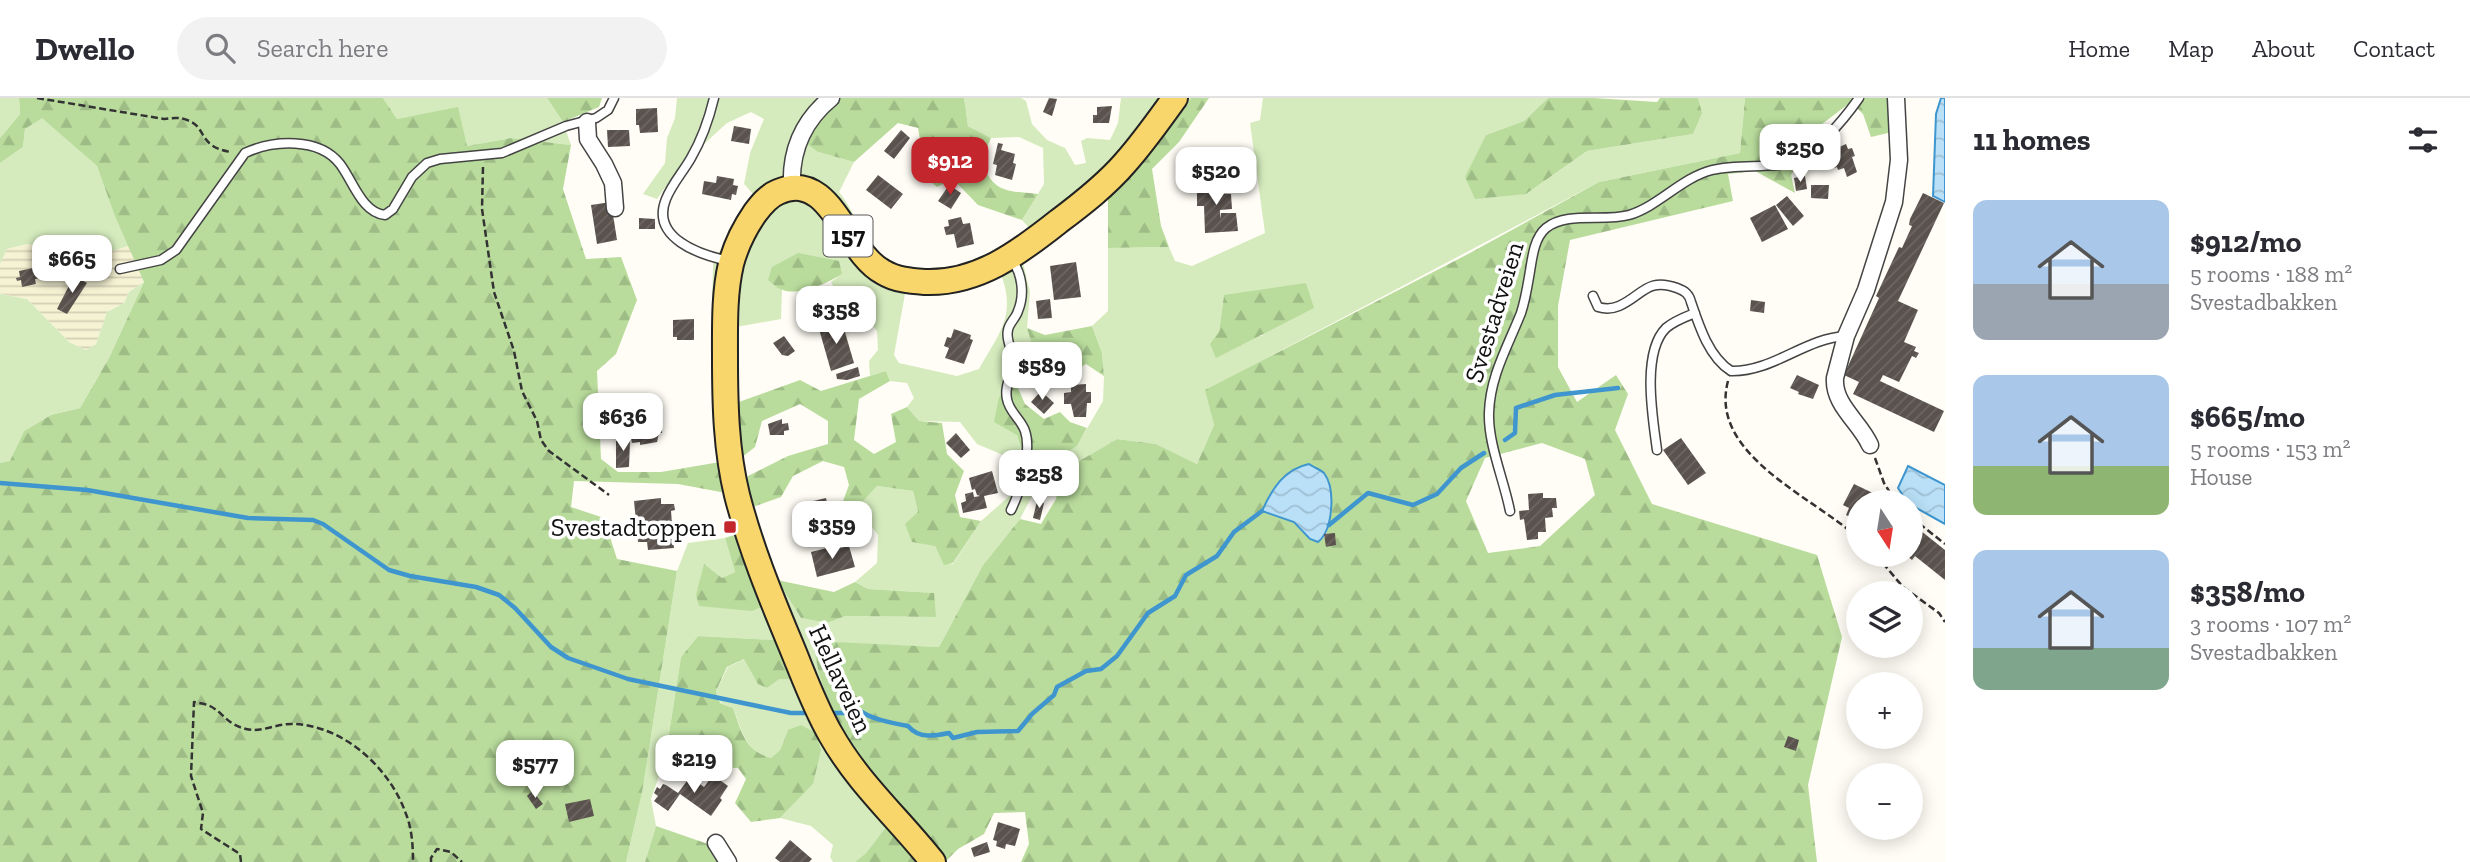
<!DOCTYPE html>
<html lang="en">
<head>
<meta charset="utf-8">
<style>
	:root { --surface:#fff; --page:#f2f2f3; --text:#2b2b33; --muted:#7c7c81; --line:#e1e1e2; --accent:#c4262e }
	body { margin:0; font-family:"Zilla Slab",serif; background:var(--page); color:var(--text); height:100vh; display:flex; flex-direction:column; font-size:26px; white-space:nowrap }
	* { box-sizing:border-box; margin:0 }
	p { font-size:23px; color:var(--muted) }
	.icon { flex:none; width:38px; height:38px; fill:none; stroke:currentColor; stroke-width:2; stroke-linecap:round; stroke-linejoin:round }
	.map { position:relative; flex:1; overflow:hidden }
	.drawer { display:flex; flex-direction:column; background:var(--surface); width:525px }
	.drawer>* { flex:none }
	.needle { width:46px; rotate:168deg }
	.tools { position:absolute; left:1846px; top:392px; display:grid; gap:14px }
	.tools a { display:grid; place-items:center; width:77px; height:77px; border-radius:50%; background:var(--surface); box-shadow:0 4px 18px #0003; font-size:35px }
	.price { position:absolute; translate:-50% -60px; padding:0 16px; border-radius:14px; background:#fff; color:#222; font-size:23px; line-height:46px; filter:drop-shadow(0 2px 4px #0008) }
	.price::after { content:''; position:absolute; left:50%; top:42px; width:21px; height:16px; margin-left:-10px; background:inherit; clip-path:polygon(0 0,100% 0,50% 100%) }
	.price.active { background:var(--accent); color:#fff }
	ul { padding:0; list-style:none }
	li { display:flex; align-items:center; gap:21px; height:175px; padding:0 28px }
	li span { display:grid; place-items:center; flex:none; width:196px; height:140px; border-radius:14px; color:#555 }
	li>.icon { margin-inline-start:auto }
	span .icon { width:84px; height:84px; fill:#fffc; stroke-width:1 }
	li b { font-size:30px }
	h2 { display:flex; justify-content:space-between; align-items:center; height:84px; padding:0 28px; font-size:30px }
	header { display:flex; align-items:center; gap:42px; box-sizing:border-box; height:98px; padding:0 35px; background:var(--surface); border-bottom:2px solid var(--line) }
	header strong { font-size:33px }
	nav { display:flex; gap:38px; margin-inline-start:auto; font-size:24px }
	.search { width:490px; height:63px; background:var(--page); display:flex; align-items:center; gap:18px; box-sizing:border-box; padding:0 24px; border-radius:38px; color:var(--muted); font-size:26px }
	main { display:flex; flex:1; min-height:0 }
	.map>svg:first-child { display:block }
	.farmland { fill:url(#farmland-rules) }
	.grass { fill:#d5ebbd; fill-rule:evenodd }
	.forest { fill:url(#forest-firs); fill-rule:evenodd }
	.water { fill:url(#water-waves); stroke:#3f96cf; stroke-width:2 }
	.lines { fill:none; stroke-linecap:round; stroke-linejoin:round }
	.stream { stroke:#3f96cf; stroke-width:4.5 }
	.building { fill:url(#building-hatch) }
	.lane-casing { stroke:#444; stroke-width:11 }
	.street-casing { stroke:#444; stroke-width:19 }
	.primary-casing { stroke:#222; stroke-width:28 }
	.path { stroke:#333; stroke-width:2.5; stroke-dasharray:7 3.5; stroke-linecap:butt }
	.lane { stroke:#fff; stroke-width:8 }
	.street { stroke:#fff; stroke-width:16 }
	.primary { stroke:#f9d66b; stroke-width:24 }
	.poi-dot { fill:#c4262e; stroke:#fff; stroke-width:2.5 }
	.labels { text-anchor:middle; stroke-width:7; stroke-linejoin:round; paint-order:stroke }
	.shield { fill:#fff; stroke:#585858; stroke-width:2 }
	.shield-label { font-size:24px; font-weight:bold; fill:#111 }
	.street-label { font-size:26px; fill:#111; stroke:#fff }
	.poi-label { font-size:26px; fill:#111; stroke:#fff; text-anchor:end }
</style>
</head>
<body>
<header>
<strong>Dwello</strong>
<div class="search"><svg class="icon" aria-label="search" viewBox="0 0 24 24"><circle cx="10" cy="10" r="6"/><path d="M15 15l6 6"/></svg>Search here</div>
<nav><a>Home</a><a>Map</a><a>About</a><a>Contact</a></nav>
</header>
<main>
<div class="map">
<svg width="1945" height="764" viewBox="0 0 1945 764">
	<defs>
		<pattern id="farmland-rules" width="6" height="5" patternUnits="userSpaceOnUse" patternTransform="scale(1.75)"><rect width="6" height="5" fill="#f6f3d4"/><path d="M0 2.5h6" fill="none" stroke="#d2cfb5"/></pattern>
		<pattern id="forest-firs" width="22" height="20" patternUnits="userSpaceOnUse" patternTransform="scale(1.75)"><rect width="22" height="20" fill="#b9dc9c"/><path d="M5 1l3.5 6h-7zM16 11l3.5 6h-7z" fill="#9ebc85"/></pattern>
		<pattern id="water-waves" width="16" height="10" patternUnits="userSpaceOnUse" patternTransform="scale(1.75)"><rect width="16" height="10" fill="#b9e0f7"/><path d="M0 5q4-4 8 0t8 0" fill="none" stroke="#9ebfd3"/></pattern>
		<pattern id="building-hatch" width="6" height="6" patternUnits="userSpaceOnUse" patternTransform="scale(1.75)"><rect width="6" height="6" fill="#5a524d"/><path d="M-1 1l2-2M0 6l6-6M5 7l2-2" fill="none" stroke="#6d6662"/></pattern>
	</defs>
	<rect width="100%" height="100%" fill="#fffdf5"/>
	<path class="farmland" d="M27,146L95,158L129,148L144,184L129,194L124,205L107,214L96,246L86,252L69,244L27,201L0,196V166L7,151Z"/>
	<path class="grass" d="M0,0H19L20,16L0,40Z
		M383,0H547L563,24L571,47L511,40L467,48L408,19L397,21Z
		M677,0H840L816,23L818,54L854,64L839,94C855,113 861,140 881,157C906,180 950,174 980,163C998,156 1015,142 1031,132L1022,122L1044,86L1043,50L1019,39L991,40L968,28L964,0H1021L1026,3L1032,26L1047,42L1065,50L1075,67L1086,65L1081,43L1087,40L1110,42L1118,25L1121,0H1191C1168,37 1139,76 1105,104C1079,126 1050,144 1023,165L1030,194L1027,230L1038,266L1023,267L999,299L1017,337L1028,374H1036L1077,348L1103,303L1104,278L1102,255L1092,228L1108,213V150L1169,149L1175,163L1192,168L1265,135L1250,25L1260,22L1263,0H1548L1524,23L1486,37L1526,96L1587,53L1693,36L1701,16L1698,0H1745L1740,55L1599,84L1206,292L1214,327L1197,366L1156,346L1117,341L1062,373L1033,396L1020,421L983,467L939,549L813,544L830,609L860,659L894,701L923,731L947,764H919L887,729L866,755L855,764H833L830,759L833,747L811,728L780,720L813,686L788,632L780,652L771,660C744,652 743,634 733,610L721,605L716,593L728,569L745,561L759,586L767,590L776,542L698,538L681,559L668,642L672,657L669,668L659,678L651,701L656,728L645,764H626L642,695L677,473L688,445L725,440L735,474L722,480L704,467L752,513L714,255L712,211L713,166L736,122L753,96L744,86L750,55L764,21L751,14L727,25L681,67L657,101L643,96L665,65L667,40L675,20ZM842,176L831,184L838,197L854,216L866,220L877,233L878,252L869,263L870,278L886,273L890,283L907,285L914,300L907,309L919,323L960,324L977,346L1010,360L1020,378L1014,394L981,423L953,466H944L918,414L913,393L877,388L857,410L878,437L877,465L855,484L868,491L933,495L935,519L846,518L827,525L801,520L777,482L762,444L744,380L734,262L736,229L781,221L782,192L769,182ZM1002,179C1016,219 998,237 979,271L957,278L899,265L894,257L905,196C939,200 971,194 1002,179ZM1224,197L1263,238L1219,234Z
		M42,19L97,68L129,148L95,158L27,146L7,151L0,166V65L23,49L25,31Z
		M144,184L109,260L80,310L51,317L24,333L10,364L0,365V196L27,201L69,244L86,252L96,246L107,214L124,205L129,194Z"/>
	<path class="forest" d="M19,0H383L397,21L458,9L467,48L511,40L571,47L563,91L586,161L621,159L637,202L616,256L597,273L601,361L618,374H661L720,364L726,395L678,386L574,383L571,409L604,420L617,461L677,473L642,695L626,764H0V365L10,363L24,333L51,317L80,310L109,260L144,184L115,118L97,68L42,20L25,31L23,49L0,65V40L20,16Z
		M547,0H602L599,9L563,24Z
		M840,0H964L968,28L991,40L982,61C991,95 1007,93 1038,96L1022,122L978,107L953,81L937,89L929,82L937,64L922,53L918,30L898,25L854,64L818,54L806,45L816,23Z
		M1191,0H1209L1179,44L1152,71L1161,128L1169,149L1108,150V101C1138,69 1168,37 1191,0Z
		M1548,0H1594L1657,4L1660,0H1698L1702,15L1693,36L1587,53L1526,96L1475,101L1465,79L1486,37L1524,23Z
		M1745,0H1891L1892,34L1871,39L1863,16L1851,4L1822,26L1791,77L1795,95L1755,73L1728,76L1733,103L1570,142L1558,208V269L1577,304L1616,277L1628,296L1615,332L1652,406L1817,457L1842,539L1808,687L1817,764H1021L1029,746L1025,714L994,715L984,736L958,751L946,763C893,689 825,642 813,543L939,549L983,467L1020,421L1041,426L1056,401L1062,373L1117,341L1156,346L1197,366L1214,327L1205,292L1470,155L1599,84L1740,55ZM1542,345L1585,361L1595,397L1540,448L1488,455L1466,403L1485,360ZM1332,412L1326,438L1318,444L1310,441L1294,424Z
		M798,155L839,163L842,176C828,185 800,198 783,192C778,191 772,185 768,182L772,169Z
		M1306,185L1314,210L1216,260L1210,246L1219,234L1224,197Z
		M1092,228L1102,255L1104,278L1086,266L1062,280H1042L1027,230L1045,237Z
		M886,273L890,283L859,301L854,342L874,356L896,344L891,316L907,309L919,323L942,325L947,356L964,373L955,397L960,419L981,423L953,465L944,467L935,448L912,444L905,426L918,414L913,393L877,388L857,410L843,403L849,387L844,369L823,363L793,378L781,399L753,409L744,380L788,358L828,346V323L800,306L762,323L755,349L741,360L736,305L800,282L821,293Z
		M1014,281L1025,306L1044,321L1060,314L1070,324L1087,330L1077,348L1036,374H1028L1017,337L994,324L999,299Z
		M737,436L763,508L752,513L699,508L696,497L704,466L722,480L735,474L725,440Z
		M777,482L834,494L855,484L868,491L934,495L936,519L846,518L827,525L801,520Z
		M698,538L776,542L791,581H779L767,590L758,586L744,561L727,569L716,593L720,605L733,610C742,634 744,652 771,660L780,652L788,632L801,627L816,635L821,652L813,686L780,720L751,724L735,705L746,681L738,670L669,668L672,657L668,642L681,559Z
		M656,728L708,746L720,764H645Z
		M887,728L919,764H855L866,755Z"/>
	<path class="water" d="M1941,0H1945V104L1933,98L1936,16Z
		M1309,366C1313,369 1321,372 1324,375C1336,391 1333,432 1318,444L1310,441L1294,424L1262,413C1272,391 1284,371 1309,366Z
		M1908,368L1945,387V426L1911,407V404H1907L1898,390Z"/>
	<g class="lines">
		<path class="stream" d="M1505,342L1515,335L1516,310L1555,297L1618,290
			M0,385L87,392L248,420L313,422L323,426L389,472L410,478L476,489L499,497L515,510L551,549L568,560L628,581L791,615H806
			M1329,427L1368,395L1413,407L1437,396L1461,370L1484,355
			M830,580C856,616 865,620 908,628C919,641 934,638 949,635L953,640L977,634L1018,633L1032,616L1054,597L1057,589L1086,573L1101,571L1117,558L1148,515L1175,498L1186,477L1217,458L1234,434L1262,413
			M833,615H860"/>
	</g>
	<path class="building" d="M1049,0L1057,1L1052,18L1043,14Z
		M1112,8L1109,25H1093V17H1097V9Z
		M657,10L658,34L640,35L639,27H636V11Z
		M734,28L751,31L749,46L731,43Z
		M607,32H629L630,48L608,49Z
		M901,32L910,40L894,61L884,53Z
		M998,45L1003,46L1001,52L1015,56L1013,65L1016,66L1012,82L995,77L997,67L993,66Z
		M1846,46L1848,51L1852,50L1855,58L1852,59L1857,74L1847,79L1844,70L1838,72L1837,69L1834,70L1830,53Z
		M878,77L903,96L891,111L866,92Z
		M717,78L734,81L733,87L738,88L736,97L732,96L731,102L702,96L704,83L716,85Z
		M1805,78L1807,91L1796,93L1794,80Z
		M1204,79H1222V96H1231L1232,111L1220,112V121L1221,115H1236L1238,133L1205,135L1204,108H1197V91H1205Z
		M949,87L961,95L951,111L938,103Z
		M1811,87H1829L1828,101L1811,100Z
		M1923,95L1944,105L1898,203L1918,212L1904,244L1916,249L1914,253L1919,255L1916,260L1912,258L1899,284L1883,277L1880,283L1944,313L1934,334L1853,296L1859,284L1844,277L1879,200L1876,198L1899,149L1902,150L1912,128L1909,127L1910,121Z
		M1787,98L1804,118L1793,128L1776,107Z
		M611,104L617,142L597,146L591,107Z
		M1775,107L1788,131L1762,144L1750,120Z
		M961,119L963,126L970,125L974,146L957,150L954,136L946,137L944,129L949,128L948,122Z
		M639,120L655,121V131H639Z
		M1076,164L1081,199L1054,202L1050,168Z
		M33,170L41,173L42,180L35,181L36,186L22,189L21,182L17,183L16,180L20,179L19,173Z
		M74,178L87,185L67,216L57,211Z
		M1050,201L1052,220L1038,221L1036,203Z
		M1751,202L1765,204L1764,215L1750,213Z
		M694,221V242H677V239H673V222Z
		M842,224L854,265L831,273L819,231Z
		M954,231L971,237L970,241L973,242L964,266L945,260L949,250L944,248L947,239L951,240Z
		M784,238L795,253L788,258L782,257L773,245Z
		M858,269L860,278L847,282L837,281L836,276Z
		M1797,277L1819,287L1813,301L1798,296L1799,294L1790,290Z
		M1086,286V294H1091V305H1087L1086,319H1074L1071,306H1064V295L1071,294V287Z
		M1041,293L1054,305L1044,316L1031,304Z
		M643,310L645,322L654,320L655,326L660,325L662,335H659L657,344L640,347V344L632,345L626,313Z
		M782,321V326L788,325L789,332L784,333V337H770L768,326Z
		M956,335L970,352L961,360L946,345Z
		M620,339H626V343H630L629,369L616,370V343H619Z
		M1681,340L1706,375L1688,387L1663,352Z
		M992,373L998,395L984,398L987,410L963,415L961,405L966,403L965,396L973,394L974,399L980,398L977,397L975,391L972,392L969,380Z
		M1854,386L1879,398L1876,404H1858V419L1855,418L1854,421L1846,417L1849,410L1843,407Z
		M1543,395V400H1556L1557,410H1552L1553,419L1545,420L1546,434H1538V441L1527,442L1524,421L1520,422L1519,413L1529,412L1528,396Z
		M661,400V406H674L675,412L671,413L674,450L648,452L647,444H638L634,403Z
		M826,400L829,413L811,417L809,404Z
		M1037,403L1044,405L1040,422L1033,420Z
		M1911,425L1945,452V482L1915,458L1912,462L1906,457H1911Z
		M1335,435L1336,447L1326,449L1324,436Z
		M849,448L855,469L817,479L811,454L827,450L828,453Z
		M1788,638L1799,642L1796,653L1784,649Z
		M713,677L728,688L720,700L722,702L711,718L680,696L668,713L654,703L658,698L654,695L657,689L660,691L663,686L666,687L678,695L690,679L704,689Z
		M531,694L533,697L535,696L543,706L536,711L527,698Z
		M590,701L594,718L569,724L565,706Z
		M998,724L1020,731L1015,748L1006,746L1005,751L996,748L997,743L993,742Z
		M790,742L812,761L809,764H780L775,760Z
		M987,744L990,754L974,759L971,750Z"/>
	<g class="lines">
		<defs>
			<path id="lane" d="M714,0C709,21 702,41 691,60C683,74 672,86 666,101C650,140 700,157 729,163
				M120,171L161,162L176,152L245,55C273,42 319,39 340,66C353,83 362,115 385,117L393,111L412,79L427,65L440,61L502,55L566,28L596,20L608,12L614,0
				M1593,198L1598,209C1605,211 1612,211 1619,208C1642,198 1647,179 1677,190C1685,193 1689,196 1691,204C1699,228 1709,259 1731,273C1773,274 1805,240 1846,238
				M1657,352C1653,321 1641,255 1666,230C1674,223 1685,219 1695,215
				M1011,412C1020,394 1032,353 1025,333C1021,321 1009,314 1007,301C1004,288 1012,277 1013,264C1014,253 1005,243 1008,232C1009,225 1016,220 1018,213C1025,196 1022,176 1012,162
				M1510,413C1504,382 1488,346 1489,315C1490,278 1508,248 1521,215C1525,203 1527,191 1529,179C1532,163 1533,141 1546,130C1567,113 1603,124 1629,117C1659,108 1681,80 1712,72C1736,66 1762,70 1786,66C1811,62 1845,20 1859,0"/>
			<path id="street" d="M587,24L588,41L604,66L613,85L615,110
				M792,90C790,54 803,23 831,0
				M1870,347C1860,324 1833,307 1835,280L1846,238L1866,192L1894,104L1899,62L1896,0
				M716,745L728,764"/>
			<path id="primary" d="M933,764C899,721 858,685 831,637C814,608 803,576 790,545C770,497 750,448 737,397C726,352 725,306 725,260C725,229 724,196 731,166C736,147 744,131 755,115C761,107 768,98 778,94C831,70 845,154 883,174C896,182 911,183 925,184C978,186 1020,154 1059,123C1083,105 1106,87 1125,65C1143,45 1159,22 1175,0"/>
		</defs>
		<use href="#lane" class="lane-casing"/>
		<use href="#street" class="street-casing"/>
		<use href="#primary" class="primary-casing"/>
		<path class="path" d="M37,0L164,21C172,20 180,19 187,22C208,29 197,49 231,54
			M483,69L482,111L494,194L514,253L522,293L537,323L541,342L549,353L609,397
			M1728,283C1708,357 1814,399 1858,440
			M1875,360L1884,385L1896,404
			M1911,419L1945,446
			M1876,457L1903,489L1939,515L1945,524
			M241,764L240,756L201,731L203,715L191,678L194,604C199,605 206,606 210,608C225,616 226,626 246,631C261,635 278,625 294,626C344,628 390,670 406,716C412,731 413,748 413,764
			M431,764V760L437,751L451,754L462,764"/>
		<use href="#lane" class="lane"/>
		<use href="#street" class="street"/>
		<use href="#primary" class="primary"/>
	</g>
	<rect class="poi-dot" x="723" y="422" width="14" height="14" rx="3.5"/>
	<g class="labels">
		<rect class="shield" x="823.5" y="117.5" width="49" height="41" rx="5"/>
		<g class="shield-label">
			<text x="848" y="146">157</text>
		</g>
		<g class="street-label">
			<text transform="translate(1494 214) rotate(-73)" y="9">Svestadveien</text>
			<text transform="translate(841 581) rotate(65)" y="9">Hellaveien</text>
		</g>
		<g class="poi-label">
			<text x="716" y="438">Svestadtoppen</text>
		</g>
	</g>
</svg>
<div class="tools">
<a><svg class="needle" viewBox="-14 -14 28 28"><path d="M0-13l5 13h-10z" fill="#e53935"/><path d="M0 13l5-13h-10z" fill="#7c7c81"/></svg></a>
<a><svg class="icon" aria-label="layers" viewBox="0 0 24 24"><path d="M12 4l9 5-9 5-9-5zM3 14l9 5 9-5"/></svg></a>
<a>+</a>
<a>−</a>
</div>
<b class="price" style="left:1800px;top:86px">$250</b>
<b class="price active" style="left:950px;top:99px">$912</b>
<b class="price" style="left:1216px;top:109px">$520</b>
<b class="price" style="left:72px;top:197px">$665</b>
<b class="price" style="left:836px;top:248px">$358</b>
<b class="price" style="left:1042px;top:304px">$589</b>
<b class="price" style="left:623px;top:355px">$636</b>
<b class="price" style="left:1039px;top:412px">$258</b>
<b class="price" style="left:832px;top:463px">$359</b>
<b class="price" style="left:694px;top:697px">$219</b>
<b class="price" style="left:535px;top:702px">$577</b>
</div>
<section class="drawer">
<h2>11 homes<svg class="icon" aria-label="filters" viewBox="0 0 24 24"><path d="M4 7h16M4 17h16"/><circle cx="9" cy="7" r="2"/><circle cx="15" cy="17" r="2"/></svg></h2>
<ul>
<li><span style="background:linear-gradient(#a9c7e8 60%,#9aa5b1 0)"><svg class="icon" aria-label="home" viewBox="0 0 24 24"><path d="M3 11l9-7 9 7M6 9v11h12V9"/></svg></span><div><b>$912/mo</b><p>5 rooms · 188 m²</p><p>Svestadbakken</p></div></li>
<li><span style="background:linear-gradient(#a9c7e8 65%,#8fb573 0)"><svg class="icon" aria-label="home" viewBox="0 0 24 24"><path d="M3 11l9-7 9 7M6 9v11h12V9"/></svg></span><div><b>$665/mo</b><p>5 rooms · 153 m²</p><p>House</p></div></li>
<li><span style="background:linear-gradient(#a9c7e8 70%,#7fa58c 0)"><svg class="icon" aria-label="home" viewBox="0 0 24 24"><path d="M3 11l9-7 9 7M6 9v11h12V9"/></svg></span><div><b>$358/mo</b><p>3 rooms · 107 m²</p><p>Svestadbakken</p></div></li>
</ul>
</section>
</main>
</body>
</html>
